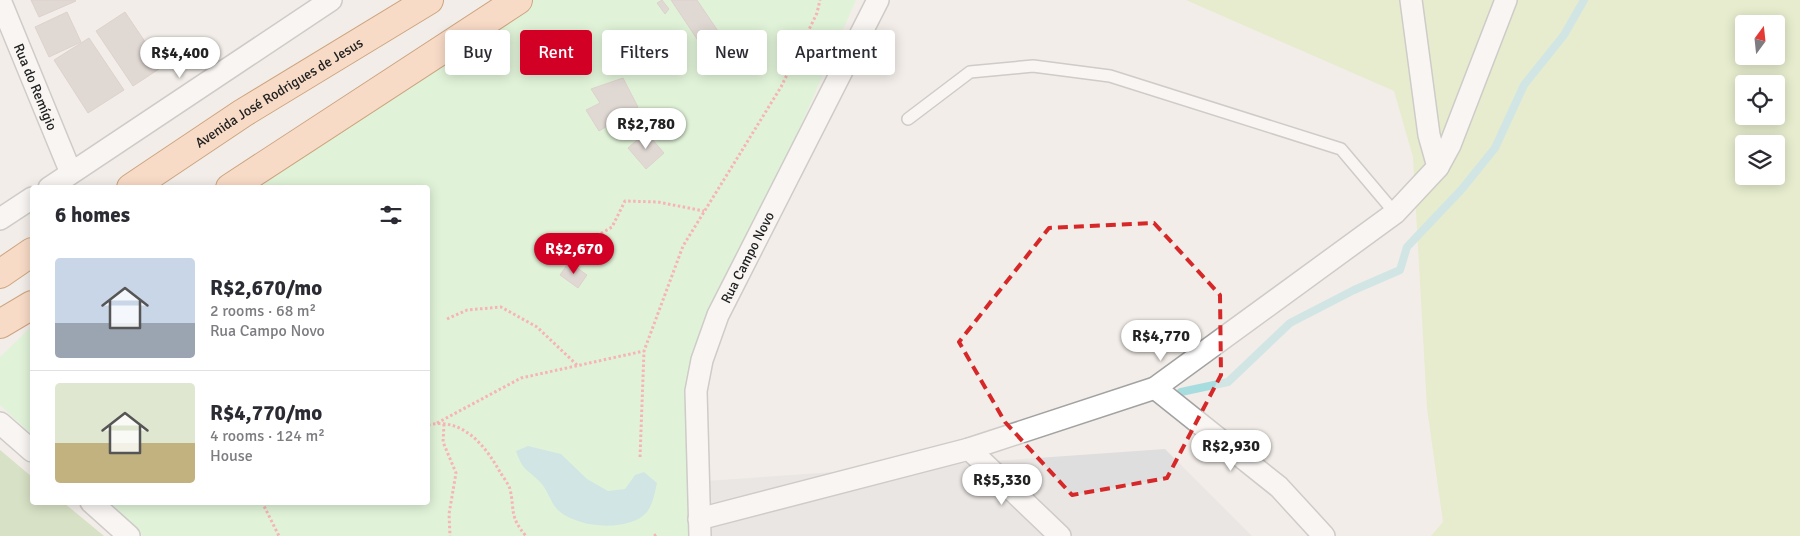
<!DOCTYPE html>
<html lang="en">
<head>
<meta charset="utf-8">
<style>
	:root { --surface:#fff; --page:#f7f7f7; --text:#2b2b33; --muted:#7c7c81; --line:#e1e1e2; --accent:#d30026 }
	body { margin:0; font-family:Signika,sans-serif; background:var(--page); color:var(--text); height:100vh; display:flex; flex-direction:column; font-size:19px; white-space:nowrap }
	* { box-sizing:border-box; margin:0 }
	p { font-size:16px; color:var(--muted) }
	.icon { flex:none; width:28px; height:28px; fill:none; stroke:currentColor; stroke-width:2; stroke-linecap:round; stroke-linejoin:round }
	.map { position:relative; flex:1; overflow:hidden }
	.side { position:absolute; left:30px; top:185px; width:400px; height:320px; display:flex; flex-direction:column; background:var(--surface); border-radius:5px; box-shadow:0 2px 12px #0003 }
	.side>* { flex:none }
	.hud { position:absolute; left:445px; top:30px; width:475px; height:45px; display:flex; gap:10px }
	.needle { width:32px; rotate:15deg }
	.buttons { position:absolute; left:1735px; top:15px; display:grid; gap:10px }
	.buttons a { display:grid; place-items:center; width:50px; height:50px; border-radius:5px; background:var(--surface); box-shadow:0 2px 12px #0003; font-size:25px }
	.price { position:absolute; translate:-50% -42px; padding:0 11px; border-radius:18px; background:#fff; color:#222; font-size:16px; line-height:32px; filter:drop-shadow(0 1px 2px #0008) }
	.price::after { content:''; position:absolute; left:50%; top:30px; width:15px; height:11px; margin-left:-8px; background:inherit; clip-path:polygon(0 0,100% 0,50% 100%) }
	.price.selected { background:var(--accent); color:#fff }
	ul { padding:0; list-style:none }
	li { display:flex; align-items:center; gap:15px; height:125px; padding:0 25px }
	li+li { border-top:1px solid var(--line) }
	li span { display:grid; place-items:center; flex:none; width:140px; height:100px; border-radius:5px; color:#555 }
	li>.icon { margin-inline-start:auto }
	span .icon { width:60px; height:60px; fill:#fffc; stroke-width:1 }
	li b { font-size:21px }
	h2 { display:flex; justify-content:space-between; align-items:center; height:60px; padding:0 25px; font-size:21px }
	.pill { padding:0 18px; border-radius:5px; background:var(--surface); box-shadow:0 2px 12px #0003; font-size:18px; line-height:45px }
	.pill.selected { background:var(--accent); color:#fff }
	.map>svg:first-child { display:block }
	.residential { fill:#dfdede }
	.grass { fill:#d8ecad; fill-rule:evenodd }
	.forest { fill:#b5d29c }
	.park { fill:#cbfbc5 }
	.water { fill:#a8dde0 }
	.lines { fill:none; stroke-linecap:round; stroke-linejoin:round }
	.stream { stroke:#a8dde0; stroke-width:8 }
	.building { fill:#cabebb; stroke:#c4b0a9 }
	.lane-casing { stroke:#a2a2a2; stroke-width:14 }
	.street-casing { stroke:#a2a2a2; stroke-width:24 }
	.primary-casing { stroke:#9f4d00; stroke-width:30 }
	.path { stroke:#fd6d78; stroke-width:3; stroke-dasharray:2.5 2.5; stroke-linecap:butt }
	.lane { stroke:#fff; stroke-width:11 }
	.street { stroke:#fff; stroke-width:21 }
	.primary { stroke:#fec5a0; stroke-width:28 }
	.marked { fill:none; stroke:#d62828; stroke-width:4; stroke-dasharray:10 6; stroke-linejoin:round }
	.labels { text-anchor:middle; stroke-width:4; stroke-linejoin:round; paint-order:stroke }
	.street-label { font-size:14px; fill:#212121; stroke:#fff }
</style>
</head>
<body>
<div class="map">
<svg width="1800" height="536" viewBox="0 0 1800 536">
	<rect width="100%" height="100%" fill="#f2ede8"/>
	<path class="residential" d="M1165,449L1252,536H708L706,481Z"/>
	<path class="grass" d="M1186,0H1800V536H1431L1443,522L1427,408L1413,157L1394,91ZM1744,24H1776V56H1744ZM1744,84H1776V116H1744ZM1744,144H1776V176H1744Z"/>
	<path class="forest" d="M0,450L32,477V502L64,503L104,536H0Z"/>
	<path class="park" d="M519,0H856L789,152L707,318L691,536H143L107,503L428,502V188L235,187Z
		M32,326V435L0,405V357Z"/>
	<path class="water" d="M528,446L561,454L587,479L608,491L625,489L635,475L644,472L657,483C655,492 653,504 647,512C629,533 575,528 557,509C551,503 548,491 541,483C528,469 523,472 516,451Z"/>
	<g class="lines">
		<path class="stream" d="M1181,392L1228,382L1290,323L1354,290L1400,270L1407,247L1462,189L1495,148L1524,85L1564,35L1584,0"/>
	</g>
	<path class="building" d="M31,0H75L76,1L39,17Z
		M662,0L669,9L665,14L657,3Z
		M671,0H697L739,62L721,75Z
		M67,12L81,42L49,57L35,27Z
		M125,12L162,67L133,86L96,31Z
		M89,38L124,90L88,113L54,60Z
		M623,78L638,107L599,131L586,110L600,103L591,89Z
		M646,132L664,153L646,169L628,148Z
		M569,262L587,275L578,288L560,275Z"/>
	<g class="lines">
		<defs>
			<path id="lane" d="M908,119L970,72L1033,66L1110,76L1341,149L1395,213"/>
			<g id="street">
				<path id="s1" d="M0,0L71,173"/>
				<path d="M1438,167L1450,145L1506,0"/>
				<path d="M49,188L331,0"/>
				<path d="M0,219L32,198"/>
				<path d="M1155,388L1279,487L1324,536"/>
				<path d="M0,423L32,451"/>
				<path d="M969,449L1060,536"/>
				<path d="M91,502L129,536"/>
				<path d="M699,519L969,449L1155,388L1395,213L1438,167L1429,135L1411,0"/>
				<path id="s2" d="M700,536L696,391L702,360L718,315L878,0"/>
			</g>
			<g id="primary">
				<path id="s3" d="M131,188L243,113L429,0"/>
				<path d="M230,188L518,0"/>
				<path d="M0,274L32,252"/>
				<path d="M0,324L32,305"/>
			</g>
		</defs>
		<use href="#lane" class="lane-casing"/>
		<use href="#street" class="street-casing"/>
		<use href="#primary" class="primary-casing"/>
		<path class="path" d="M588,241L612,227L625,201L658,202L704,211
			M447,319L467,310L501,307L537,327L577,365
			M437,423L521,378L644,351L683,246L781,87L817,13L820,0
			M444,424L443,442L456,473L449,514L450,536
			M428,425C462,417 485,445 500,472C503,477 508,483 510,489C515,511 509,516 526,536
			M640,457L644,351
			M262,502L279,536
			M654,536L657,534"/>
		<use href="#lane" class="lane"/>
		<use href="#street" class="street"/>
		<use href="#primary" class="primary"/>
	</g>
	<path d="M0 0H1800V536H0ZM1154,223L1220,295L1221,375L1167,478L1072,495L1005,422L959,342L1049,228Z" fill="#f2ede8" fill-opacity=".55" fill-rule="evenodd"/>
	<path class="marked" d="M1154,223L1220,295L1221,375L1167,478L1072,495L1005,422L959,342L1049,228Z"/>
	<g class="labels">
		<g class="street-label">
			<text dy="5" stroke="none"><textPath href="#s1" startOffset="94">Rua do Remígio</textPath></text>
			<text dy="5" stroke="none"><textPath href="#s3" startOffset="176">Avenida José Rodrigues de Jesus</textPath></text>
			<text dy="5" stroke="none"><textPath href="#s2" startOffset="289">Rua Campo Novo</textPath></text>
		</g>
	</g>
</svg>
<div class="buttons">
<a><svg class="needle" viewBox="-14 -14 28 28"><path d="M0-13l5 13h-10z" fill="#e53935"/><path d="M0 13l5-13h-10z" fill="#7c7c81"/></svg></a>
<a><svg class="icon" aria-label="locate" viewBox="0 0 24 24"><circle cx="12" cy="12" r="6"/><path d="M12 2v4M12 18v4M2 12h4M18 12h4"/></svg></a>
<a><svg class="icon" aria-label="layers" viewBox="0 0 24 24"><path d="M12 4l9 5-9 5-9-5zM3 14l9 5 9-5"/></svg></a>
</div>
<b class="price" style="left:180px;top:79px">R$4,400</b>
<b class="price" style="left:646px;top:150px">R$2,780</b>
<b class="price selected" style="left:574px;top:275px">R$2,670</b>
<b class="price" style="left:1161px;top:362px">R$4,770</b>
<b class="price" style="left:1231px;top:472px">R$2,930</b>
<b class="price" style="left:1002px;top:506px">R$5,330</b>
<div class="hud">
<a class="pill">Buy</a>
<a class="pill selected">Rent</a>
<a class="pill">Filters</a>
<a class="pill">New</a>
<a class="pill">Apartment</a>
</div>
<section class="side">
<h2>6 homes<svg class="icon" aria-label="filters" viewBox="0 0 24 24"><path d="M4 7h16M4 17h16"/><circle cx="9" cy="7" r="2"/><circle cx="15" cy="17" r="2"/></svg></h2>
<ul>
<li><span style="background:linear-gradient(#c9d6e8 65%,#9aa5b1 0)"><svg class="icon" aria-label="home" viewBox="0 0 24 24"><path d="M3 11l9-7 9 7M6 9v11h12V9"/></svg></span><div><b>R$2,670/mo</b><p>2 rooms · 68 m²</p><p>Rua Campo Novo</p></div></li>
<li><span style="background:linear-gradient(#dfe7d0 60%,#c2b280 0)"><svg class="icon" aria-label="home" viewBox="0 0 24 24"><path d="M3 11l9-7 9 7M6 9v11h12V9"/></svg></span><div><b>R$4,770/mo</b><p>4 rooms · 124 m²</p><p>House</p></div></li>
</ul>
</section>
</div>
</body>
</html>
